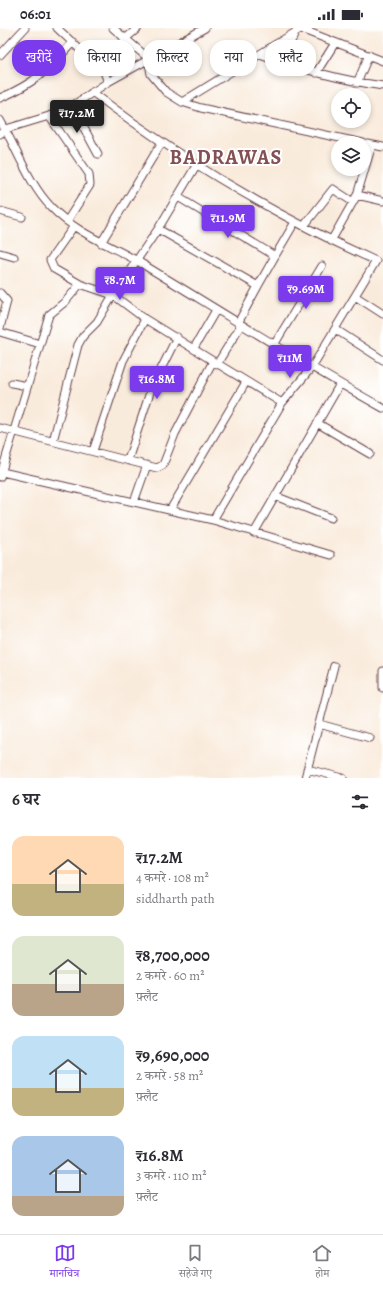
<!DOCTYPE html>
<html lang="hi">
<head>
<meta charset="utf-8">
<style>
	:root { --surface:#fff; --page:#f7f7f7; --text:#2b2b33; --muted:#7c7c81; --line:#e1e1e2; --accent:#7c3aed }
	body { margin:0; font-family:Alegreya,"Noto Serif Devanagari",serif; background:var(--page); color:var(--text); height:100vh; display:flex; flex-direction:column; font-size:15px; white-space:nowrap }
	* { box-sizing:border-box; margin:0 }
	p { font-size:13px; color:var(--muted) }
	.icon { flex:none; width:22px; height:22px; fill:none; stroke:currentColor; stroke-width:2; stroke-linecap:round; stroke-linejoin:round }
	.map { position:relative; height:750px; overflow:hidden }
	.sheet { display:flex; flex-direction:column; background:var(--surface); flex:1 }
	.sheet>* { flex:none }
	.guide { position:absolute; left:12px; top:12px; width:359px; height:36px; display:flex; gap:8px }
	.buttons { position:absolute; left:331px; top:60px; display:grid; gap:8px }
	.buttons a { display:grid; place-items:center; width:40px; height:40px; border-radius:50%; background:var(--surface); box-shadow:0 2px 6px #0003; font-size:20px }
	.price { position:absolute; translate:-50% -34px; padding:0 9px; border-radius:4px; background:var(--accent); color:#fff; font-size:13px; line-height:26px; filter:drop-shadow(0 1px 2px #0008) }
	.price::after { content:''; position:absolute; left:50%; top:24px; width:12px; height:9px; margin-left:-6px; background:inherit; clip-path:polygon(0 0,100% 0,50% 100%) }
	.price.current { background:#222; color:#fff }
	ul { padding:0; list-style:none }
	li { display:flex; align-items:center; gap:12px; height:100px; padding:0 12px }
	li span { display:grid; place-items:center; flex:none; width:112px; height:80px; border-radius:12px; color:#555 }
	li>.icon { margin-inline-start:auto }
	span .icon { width:48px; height:48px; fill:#fffc; stroke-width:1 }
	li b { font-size:17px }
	h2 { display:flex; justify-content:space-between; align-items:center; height:48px; padding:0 12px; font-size:17px }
	.tag { padding:0 14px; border-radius:16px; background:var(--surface); box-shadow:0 2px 6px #0003; font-size:14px; line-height:36px }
	.tag.current { background:var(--accent); color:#fff }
	.status { display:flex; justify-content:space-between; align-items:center; height:28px; padding:0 20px; background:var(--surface); direction:ltr }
	.status svg { height:11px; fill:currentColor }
	.dock { display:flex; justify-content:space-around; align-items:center; height:56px; border-top:1px solid var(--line); background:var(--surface); font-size:11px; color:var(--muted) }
	.dock a { display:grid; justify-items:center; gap:2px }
	.dock .current { color:var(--accent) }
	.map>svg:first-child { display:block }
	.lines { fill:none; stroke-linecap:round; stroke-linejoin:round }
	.minor-casing { stroke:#643e45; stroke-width:9 }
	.minor { stroke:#fff; stroke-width:7 }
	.labels { text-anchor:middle; stroke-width:4; stroke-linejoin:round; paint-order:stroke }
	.district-label { font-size:20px; font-weight:bold; letter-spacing:1px; fill:#835054; stroke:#fff }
</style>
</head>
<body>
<div class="status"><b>06:01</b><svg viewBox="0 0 49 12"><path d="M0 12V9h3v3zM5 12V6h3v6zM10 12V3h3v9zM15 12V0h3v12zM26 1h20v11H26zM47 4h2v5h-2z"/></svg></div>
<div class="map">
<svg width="383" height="750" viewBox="0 0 383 750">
	<rect width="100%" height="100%" fill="#fff"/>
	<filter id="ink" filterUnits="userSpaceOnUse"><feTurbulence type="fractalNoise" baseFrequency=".025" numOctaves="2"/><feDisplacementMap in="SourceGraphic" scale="8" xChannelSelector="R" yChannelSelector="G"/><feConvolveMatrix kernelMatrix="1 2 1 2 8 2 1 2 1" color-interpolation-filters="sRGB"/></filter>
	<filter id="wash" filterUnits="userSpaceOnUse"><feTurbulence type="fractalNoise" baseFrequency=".012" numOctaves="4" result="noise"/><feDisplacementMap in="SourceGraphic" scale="16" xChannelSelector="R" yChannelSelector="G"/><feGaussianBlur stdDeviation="0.9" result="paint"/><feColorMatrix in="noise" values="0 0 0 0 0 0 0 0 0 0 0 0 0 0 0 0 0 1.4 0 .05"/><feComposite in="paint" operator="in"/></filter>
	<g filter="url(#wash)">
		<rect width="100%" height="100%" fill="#f9ebdb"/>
	</g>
	<g filter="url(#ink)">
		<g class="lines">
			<defs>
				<path id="minor" d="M57,0L104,44L108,54
					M113,0L148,30L151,46L166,64L182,74L201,80L363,115
					M301,1L383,33
					M260,26C300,41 340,52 383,58
					M0,27L25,0
					M280,34L296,4
					M104,44L125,11L138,0
					M316,45L335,15
					M357,55L369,27
					M92,64C180,131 276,188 376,233L312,339L282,375
					M0,70C34,56 49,41 73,14
					M182,74L302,0
					M72,78L98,126
					M49,88L89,146L90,157L67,193
					M0,92C16,119 29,157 52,180C76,205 110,217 139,234C220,283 300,334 383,380
					M0,106L6,101L49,88L72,78L108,54L205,0
					M368,116L383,119
					M357,167L372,117
					M178,169L275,228L258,258
					M0,183L22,189
					M304,198L333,161L353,174
					M158,201L258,258L238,295
					M331,213L357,167L383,173
					M101,215L162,114
					M0,225L14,229
					M275,228L295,194
					M0,265L7,273L0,300
					M355,268L383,286
					M335,301L383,332
					M0,304L40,316
					M274,317L322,238
					M194,320L216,282
					M213,333L282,375L213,492
					M217,336L241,297
					M12,355L27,358
					M317,395L370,426
					M0,400L157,440L163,437L175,406L213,333L145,291L113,267L80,256L54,241L50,232L74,198
					M53,413L78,317L83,308L97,294L113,267L158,201L197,136
					M93,423L123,333L145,291
					M128,432L151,361L177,309
					M2,444L213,492L331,527
					M0,449L49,287L66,273L80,256
					M275,468L331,490
					M134,474L147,437
					M170,482L246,354
					M254,505L340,356
					M383,643V660
					M319,696L370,710
					M307,741L343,750
					M305,750L334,638"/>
			</defs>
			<use href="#minor" class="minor-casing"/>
			<use href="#minor" class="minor"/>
		</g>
	</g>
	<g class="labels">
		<g class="district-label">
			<text x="226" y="136">BADRAWAS</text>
		</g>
	</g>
</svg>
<div class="buttons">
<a><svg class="icon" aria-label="locate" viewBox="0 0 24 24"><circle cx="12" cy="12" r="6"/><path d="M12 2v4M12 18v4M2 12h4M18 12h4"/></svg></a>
<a><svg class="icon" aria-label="layers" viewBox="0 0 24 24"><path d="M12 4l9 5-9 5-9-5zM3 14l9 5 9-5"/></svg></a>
</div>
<b class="price current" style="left:77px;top:106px">₹17.2M</b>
<b class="price" style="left:228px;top:211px">₹11.9M</b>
<b class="price" style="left:120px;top:273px">₹8.7M</b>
<b class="price" style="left:306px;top:282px">₹9.69M</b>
<b class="price" style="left:290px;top:351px">₹11M</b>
<b class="price" style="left:157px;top:372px">₹16.8M</b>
<div class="guide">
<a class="tag current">खरीदें</a>
<a class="tag">किराया</a>
<a class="tag">फ़िल्टर</a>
<a class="tag">नया</a>
<a class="tag">फ़्लैट</a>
</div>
</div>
<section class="sheet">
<h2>6 घर<svg class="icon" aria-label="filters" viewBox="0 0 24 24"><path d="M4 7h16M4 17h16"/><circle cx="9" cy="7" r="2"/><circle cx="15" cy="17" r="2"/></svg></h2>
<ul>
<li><span style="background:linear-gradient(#ffd9b3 60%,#c2b280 0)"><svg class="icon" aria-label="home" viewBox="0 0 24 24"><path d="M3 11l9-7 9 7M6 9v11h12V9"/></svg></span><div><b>₹17.2M</b><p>4 कमरे · 108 m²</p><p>siddharth path</p></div></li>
<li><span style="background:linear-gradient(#dfe7d0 60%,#b9a48a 0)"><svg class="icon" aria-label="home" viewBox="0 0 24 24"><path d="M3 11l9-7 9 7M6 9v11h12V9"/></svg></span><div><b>₹8,700,000</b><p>2 कमरे · 60 m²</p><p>फ़्लैट</p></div></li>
<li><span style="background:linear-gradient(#bfe0f5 65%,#c2b280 0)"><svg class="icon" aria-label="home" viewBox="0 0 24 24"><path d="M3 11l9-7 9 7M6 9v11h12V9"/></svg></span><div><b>₹9,690,000</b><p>2 कमरे · 58 m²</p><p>फ़्लैट</p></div></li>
<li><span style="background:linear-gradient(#a9c7e8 75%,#b9a48a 0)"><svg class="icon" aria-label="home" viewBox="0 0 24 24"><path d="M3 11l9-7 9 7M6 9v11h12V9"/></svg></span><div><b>₹16.8M</b><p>3 कमरे · 110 m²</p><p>फ़्लैट</p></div></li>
</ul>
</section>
<nav class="dock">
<a class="current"><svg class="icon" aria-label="map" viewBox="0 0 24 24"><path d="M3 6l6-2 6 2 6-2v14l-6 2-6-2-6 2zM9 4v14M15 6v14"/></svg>मानचित्र</a>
<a><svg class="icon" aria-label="saved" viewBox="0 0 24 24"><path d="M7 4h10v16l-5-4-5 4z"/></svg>सहेजे गए</a>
<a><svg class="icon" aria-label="home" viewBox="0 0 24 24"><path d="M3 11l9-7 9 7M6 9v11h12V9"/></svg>होम</a>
</nav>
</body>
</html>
